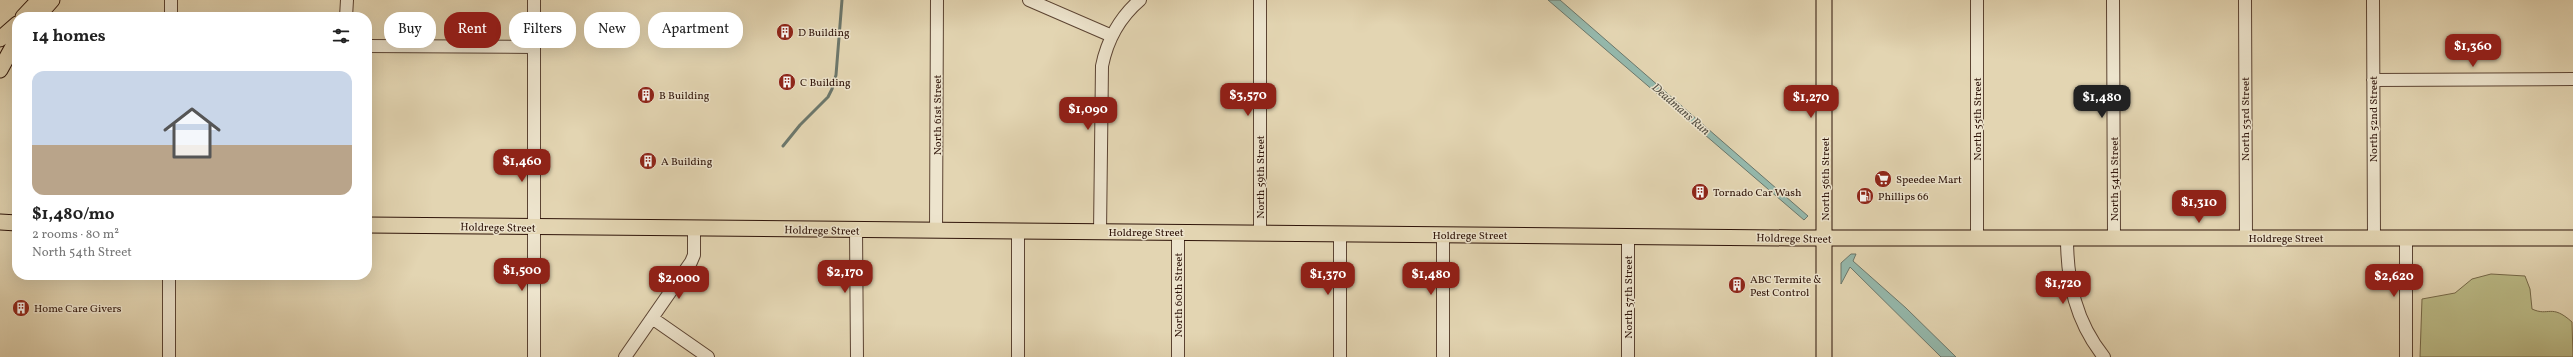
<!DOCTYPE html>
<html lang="en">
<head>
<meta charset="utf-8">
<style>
	:root { --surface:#fff; --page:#f6f6f6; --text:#222; --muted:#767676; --accent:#8f2418 }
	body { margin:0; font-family:Vollkorn,serif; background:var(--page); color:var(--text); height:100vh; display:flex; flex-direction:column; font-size:15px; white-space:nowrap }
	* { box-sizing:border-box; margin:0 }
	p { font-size:13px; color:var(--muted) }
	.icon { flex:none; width:22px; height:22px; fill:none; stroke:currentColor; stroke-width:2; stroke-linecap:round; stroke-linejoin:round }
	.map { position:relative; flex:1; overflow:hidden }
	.details { position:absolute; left:12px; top:12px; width:360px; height:268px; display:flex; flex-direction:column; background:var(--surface); border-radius:16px; box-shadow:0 4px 16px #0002 }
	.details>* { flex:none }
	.hud { position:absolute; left:384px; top:12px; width:380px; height:36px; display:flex; gap:8px }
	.price { position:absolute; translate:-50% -34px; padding:0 9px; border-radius:8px; background:var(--accent); color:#fff; font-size:13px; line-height:26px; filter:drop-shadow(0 1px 2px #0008) }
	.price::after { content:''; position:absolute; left:50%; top:24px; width:12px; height:9px; margin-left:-6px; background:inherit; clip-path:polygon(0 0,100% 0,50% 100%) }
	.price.current { background:#222; color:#fff }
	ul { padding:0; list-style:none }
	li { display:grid; align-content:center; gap:8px; height:212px; padding:0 20px }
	li span { display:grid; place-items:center; height:124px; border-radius:12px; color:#555 }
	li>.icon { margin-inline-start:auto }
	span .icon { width:72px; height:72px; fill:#fffc; stroke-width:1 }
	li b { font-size:17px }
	h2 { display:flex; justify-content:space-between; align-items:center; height:48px; padding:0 20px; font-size:17px }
	.chip { padding:0 14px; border-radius:16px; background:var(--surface); box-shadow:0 4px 16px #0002; font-size:14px; line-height:36px }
	.chip.current { background:var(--accent); color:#fff }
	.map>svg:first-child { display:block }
	.green { fill:#bbbb87; stroke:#756848 }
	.water { fill:#95b9ad; stroke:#6c776b }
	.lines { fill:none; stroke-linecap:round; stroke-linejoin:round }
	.stream { stroke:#6c776b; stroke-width:3 }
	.minor-casing { stroke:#5c4433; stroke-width:14 }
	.major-casing { stroke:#2f1409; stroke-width:17 }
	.minor { stroke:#ede4cd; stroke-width:12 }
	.major { stroke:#e3d5b2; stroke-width:15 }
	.labels { text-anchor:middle; stroke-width:3; stroke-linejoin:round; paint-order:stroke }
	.poi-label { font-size:11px; fill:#2f1409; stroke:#ede4cd; text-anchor:start }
	.street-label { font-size:11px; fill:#2f1409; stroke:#ede4cd }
	.water-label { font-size:12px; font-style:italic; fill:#534e42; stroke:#ede4cd }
</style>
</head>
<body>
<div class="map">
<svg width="2573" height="357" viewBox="0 0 2573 357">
	<rect width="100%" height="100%" fill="#e3d5b2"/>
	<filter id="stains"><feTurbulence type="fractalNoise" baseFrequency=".005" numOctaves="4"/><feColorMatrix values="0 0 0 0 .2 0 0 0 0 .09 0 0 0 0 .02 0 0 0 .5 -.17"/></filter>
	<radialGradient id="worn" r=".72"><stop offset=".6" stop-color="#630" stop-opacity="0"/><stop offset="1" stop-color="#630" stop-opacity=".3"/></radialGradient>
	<path class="green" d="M2491,274L2525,276L2530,289L2532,309C2549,317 2551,303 2572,322L2573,357H2420L2422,299L2455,293L2472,279Z"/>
	<path class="water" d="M1548,0H1560L1808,216L1804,220Z
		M1851,254H1856L1853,261L1906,308L1956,357H1941L1850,267L1841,284V263Z"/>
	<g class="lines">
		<path class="stream" d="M783,146L800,125L828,97L832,89L836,75L842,0"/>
		<defs>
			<path id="minor" d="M1029,0L1112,36
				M1977,0V238
				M2113,0L2114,238
				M2245,0L2246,238
				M2373,0L2374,239
				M171,17V0
				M346,17L347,0
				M367,46L534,47
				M2373,80L2573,79
				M856,230L857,357
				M936,231L937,0
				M1018,231V357
				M1100,232L1102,66C1107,41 1120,17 1140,0
				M1178,233V357
				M1260,233V0
				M1340,234V357
				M2067,238C2067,282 2076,322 2104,357
				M652,318L708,357
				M169,357V275
				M534,357V0
				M625,357L691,262L694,255V228
				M1443,357V235
				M1628,357V236
				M2406,357V238"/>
			<path id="major" d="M1824,0V357
				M23,17L39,0
				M37,17L52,0
				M0,39L17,24
				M0,70L17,39
				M0,222L17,223
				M367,225L1793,238H2573"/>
		</defs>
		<use href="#minor" class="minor-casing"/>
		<use href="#major" class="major-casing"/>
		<use href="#minor" class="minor"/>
		<use href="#major" class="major"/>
	</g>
	<defs>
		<symbol id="building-disc" viewBox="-11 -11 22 22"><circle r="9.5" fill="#8f2418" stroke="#ede4cd"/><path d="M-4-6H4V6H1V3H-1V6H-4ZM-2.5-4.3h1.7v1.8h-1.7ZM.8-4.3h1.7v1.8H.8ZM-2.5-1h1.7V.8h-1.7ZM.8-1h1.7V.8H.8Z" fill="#fff"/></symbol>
		<symbol id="supermarket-disc" viewBox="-11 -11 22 22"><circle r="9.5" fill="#8f2418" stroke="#ede4cd"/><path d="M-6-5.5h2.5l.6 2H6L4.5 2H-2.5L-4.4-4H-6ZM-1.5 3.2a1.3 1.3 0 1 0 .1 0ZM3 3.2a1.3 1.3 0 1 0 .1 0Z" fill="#fff"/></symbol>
		<symbol id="fuel-disc" viewBox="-11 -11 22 22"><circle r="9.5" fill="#8f2418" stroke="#ede4cd"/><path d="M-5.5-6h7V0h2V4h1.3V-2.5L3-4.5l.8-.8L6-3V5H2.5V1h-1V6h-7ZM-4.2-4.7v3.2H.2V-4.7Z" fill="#fff"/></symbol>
	</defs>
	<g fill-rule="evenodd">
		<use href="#building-disc" x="775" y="22" width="20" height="20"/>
		<use href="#building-disc" x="777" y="72" width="20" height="20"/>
		<use href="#building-disc" x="636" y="85" width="20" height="20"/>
		<use href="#building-disc" x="638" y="151" width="20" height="20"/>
		<use href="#supermarket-disc" x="1873" y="169" width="20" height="20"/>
		<use href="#building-disc" x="1690" y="182" width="20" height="20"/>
		<use href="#fuel-disc" x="1855" y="186" width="20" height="20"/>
		<use href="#building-disc" x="1727" y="275" width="20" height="20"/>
		<use href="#building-disc" x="11" y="298" width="20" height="20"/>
	</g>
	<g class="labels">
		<g class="poi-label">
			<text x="798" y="36">D Building</text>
			<text x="800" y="86">C Building</text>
			<text x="659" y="99">B Building</text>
			<text x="661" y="165">A Building</text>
			<text x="1896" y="183">Speedee Mart</text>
			<text x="1713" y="196">Tornado Car Wash</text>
			<text x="1878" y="200">Phillips 66</text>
			<text x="1750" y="283">ABC Termite &amp;<tspan x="1750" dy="13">Pest Control</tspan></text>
			<text x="34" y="312">Home Care Givers</text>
		</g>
		<g class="street-label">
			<text transform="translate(937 115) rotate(-90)" y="4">North 61st Street</text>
			<text transform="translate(1977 119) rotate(-90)" y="4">North 55th Street</text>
			<text transform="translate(2245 119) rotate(-90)" y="4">North 53rd Street</text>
			<text transform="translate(2373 119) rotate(-90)" y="4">North 52nd Street</text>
			<text transform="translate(1260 177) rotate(-90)" y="4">North 59th Street</text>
			<text transform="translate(1825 179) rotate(-90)" y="4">North 56th Street</text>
			<text transform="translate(2114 179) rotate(-90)" y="4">North 54th Street</text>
			<text transform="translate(498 227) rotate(1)" y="4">Holdrege Street</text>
			<text transform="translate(822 230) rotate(1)" y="4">Holdrege Street</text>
			<text x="1146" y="236">Holdrege Street</text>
			<text x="1470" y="239">Holdrege Street</text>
			<text transform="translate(1794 238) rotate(1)" y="4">Holdrege Street</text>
			<text x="2286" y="242">Holdrege Street</text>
			<text transform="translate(1178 295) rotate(-90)" y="4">North 60th Street</text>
			<text transform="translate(1628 297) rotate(-90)" y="4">North 57th Street</text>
		</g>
		<g class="water-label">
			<text transform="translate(1681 109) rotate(41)" y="4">Deadmans Run</text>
		</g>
	</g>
	<rect width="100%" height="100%" filter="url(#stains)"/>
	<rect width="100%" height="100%" fill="url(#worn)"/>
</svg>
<b class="price" style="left:2473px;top:68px">$1,360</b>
<b class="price" style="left:1248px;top:117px">$3,570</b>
<b class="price" style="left:1811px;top:119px">$1,270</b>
<b class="price current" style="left:2102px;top:119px">$1,480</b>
<b class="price" style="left:1088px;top:131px">$1,090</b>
<b class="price" style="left:522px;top:183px">$1,460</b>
<b class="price" style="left:2199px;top:224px">$1,310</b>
<b class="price" style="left:522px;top:292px">$1,500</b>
<b class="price" style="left:845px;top:294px">$2,170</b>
<b class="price" style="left:1328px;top:296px">$1,370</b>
<b class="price" style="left:1431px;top:296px">$1,480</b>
<b class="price" style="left:2394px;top:298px">$2,620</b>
<b class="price" style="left:679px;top:300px">$2,000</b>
<b class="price" style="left:2063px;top:305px">$1,720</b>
<div class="hud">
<a class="chip">Buy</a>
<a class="chip current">Rent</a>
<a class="chip">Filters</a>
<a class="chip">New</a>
<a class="chip">Apartment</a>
</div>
<section class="details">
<h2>14 homes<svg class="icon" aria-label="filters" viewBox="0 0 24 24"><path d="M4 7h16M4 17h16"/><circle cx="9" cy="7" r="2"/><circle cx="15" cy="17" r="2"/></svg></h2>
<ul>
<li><span style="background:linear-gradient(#c9d6e8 60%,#b9a48a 0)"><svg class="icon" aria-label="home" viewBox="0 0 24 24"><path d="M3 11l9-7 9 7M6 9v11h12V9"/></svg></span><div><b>$1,480/mo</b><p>2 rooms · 80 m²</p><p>North 54th Street</p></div></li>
</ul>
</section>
</div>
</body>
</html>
